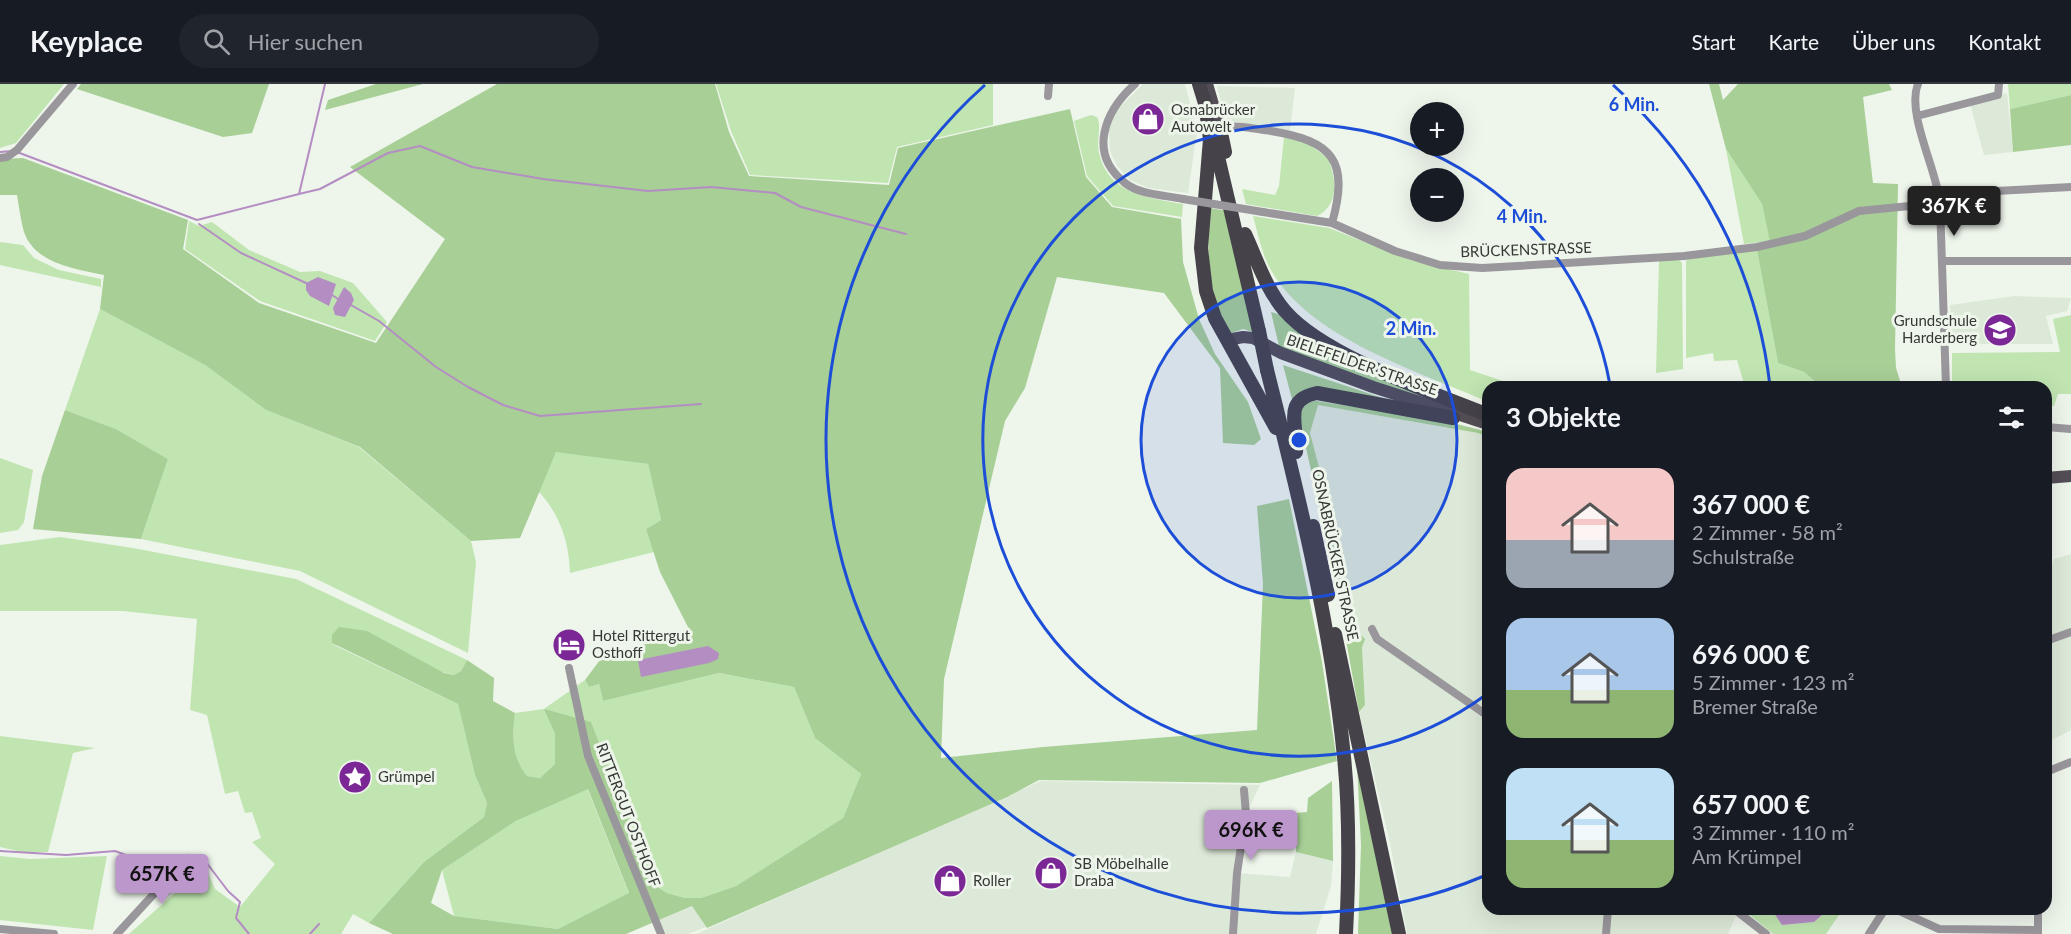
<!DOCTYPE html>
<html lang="de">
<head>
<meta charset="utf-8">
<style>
	:root { --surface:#171b24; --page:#20242c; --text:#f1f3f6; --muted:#9ea1a6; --line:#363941; --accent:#bc97cb }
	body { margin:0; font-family:Lato,sans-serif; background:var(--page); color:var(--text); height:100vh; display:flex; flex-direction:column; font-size:22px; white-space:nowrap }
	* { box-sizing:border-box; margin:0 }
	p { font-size:20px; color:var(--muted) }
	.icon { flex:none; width:33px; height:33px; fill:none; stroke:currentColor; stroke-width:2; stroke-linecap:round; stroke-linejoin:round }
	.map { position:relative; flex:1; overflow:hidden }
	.sheet { position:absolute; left:1482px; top:297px; width:570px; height:534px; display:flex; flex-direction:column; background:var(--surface); border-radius:18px; box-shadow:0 6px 24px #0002 }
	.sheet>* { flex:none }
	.buttons { position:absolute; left:1410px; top:18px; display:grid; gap:12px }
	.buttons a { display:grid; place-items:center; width:54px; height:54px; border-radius:50%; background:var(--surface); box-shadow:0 6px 24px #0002; font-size:30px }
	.price { position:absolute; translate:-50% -51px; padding:0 14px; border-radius:6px; background:var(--accent); color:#111; font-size:20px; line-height:39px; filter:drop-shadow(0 2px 3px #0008) }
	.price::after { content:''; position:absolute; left:50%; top:36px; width:18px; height:14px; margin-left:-9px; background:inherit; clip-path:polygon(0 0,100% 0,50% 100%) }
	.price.on { background:#222; color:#fff }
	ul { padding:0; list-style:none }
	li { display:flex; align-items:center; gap:18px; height:150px; padding:0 24px }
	li span { display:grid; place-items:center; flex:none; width:168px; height:120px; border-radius:18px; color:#555 }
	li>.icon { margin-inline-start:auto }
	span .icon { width:72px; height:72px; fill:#fffc; stroke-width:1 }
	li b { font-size:26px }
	h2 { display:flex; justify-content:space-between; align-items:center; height:72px; padding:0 24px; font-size:26px }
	header { display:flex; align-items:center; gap:36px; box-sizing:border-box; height:84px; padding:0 30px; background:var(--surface); border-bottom:2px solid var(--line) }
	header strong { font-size:28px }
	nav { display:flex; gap:33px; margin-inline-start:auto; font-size:21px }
	.search { width:420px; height:54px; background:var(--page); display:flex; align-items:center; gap:15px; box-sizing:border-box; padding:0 21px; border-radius:33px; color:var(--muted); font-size:22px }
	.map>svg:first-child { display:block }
	.built { fill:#dde9d8 }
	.green { fill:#c0e5b1 }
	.forest { fill:#a7cf96; fill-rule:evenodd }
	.water { fill:#b48dc3 }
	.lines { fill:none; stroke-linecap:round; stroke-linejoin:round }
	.stream { stroke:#b48dc3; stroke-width:2 }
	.minor { stroke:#9a979c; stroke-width:8 }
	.primary { stroke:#534e55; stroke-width:12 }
	.trunk { stroke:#464249; stroke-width:14 }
	.minor-bridge { stroke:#9a979c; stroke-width:8 }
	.trunk-bridge { stroke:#464249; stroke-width:14 }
	.ring { fill:none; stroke:#1d4ed8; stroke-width:3 }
	.labels { text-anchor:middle; stroke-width:6; stroke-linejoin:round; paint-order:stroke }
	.poi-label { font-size:15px; fill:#373936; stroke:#eef5eb; text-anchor:start }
	.street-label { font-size:15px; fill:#373936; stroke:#eef5eb }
	.centre { fill:#1d4ed8; stroke:#eef5eb; stroke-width:3 }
	.ring-label { font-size:18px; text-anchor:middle; font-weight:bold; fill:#1d4ed8; stroke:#eef5eb; stroke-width:6; stroke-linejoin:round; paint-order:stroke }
</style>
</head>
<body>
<header>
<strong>Keyplace</strong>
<div class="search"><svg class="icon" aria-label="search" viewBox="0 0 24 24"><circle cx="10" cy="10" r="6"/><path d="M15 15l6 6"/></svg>Hier suchen</div>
<nav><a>Start</a><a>Karte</a><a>Über uns</a><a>Kontakt</a></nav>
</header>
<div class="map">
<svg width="2071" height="850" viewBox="0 0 2071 850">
	<rect width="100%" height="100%" fill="#eef5eb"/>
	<path class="built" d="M1143,0H1185L1197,47L1188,109L1148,104L1130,96L1117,82L1110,67L1109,46L1115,28Z
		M1217,2L1295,4L1290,46L1229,37L1225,33Z
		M2007,9L2013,68L1984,71L1970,20Z
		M2014,212L2071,214L2067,227L2046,232L2053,260H1952L1950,221Z
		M1318,321L1478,349L1488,353V825H1739L1728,850H1407L1390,759L1359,628L1365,621L1362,563L1355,545L1356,540L1342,534L1333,485H1337L1327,430L1328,417L1310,349Z
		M2071,470V646L2046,659V503L2054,475Z
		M1041,697L1260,701L1246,730L1237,789L1290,793L1296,768L1333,777L1331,802L1316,850H696Z
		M693,822L706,843L688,850H666L659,836Z"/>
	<path class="green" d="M0,0H64L16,59L0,64Z
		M716,0H993V41L897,63L888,99L750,91L731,47Z
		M2008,0H2071V11L2010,25Z
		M1091,31L1097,33C1102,42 1096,58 1099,69C1108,110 1148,114 1183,120L1182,133L1113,122L1087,92L1074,37Z
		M1284,53L1307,59L1328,74C1336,94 1340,121 1317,132L1246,120L1242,105L1275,111L1279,102Z
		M1726,65L1762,120L1770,157L1744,160Z
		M1253,132L1329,144L1410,176L1469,190L1470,286L1503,297L1501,303H1488V318C1418,287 1298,251 1266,176C1260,162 1257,146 1253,132Z
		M189,137L199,142L212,138L249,166L300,188L320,187L353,199L387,238L375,257L260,217L185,165Z
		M0,158L23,161L34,174L59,186L101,195V203L0,181Z
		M1757,166L1778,279L1804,288L1821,303H1745L1737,276L1714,277L1713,269L1686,274V177L1690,173Z
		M1678,175L1682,179L1683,285L1656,289L1659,176Z
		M100,225L205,281L266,326L359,363L471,457L476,478L468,569L300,487L141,455L168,375L116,345L65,326Z
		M2071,231V310H2058L2054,322H2046V303H1952V269L2060,268L2053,235Z
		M556,367L648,380L661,436L646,445L654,468L570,489C569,458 560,430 538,407Z
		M0,374L33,386L24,438L18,446L0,449Z
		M60,453L133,464L296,495L467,576L461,587L454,591L332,560L458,620L475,691L487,719L484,733L424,778L369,839L353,830L341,850H129L205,782L215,805L240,823L275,780L252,758L261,754L252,728L245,729L238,707L225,710L207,631L190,626L197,535L123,527H0V461Z
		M719,589L794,603L815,654L861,690L843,734L736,802L701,814H685L667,809L653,800L612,695L588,706L629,810L558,845L454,832L442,786L516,737L611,694L545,626L555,650V680L540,694L527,692C512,673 512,653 515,629L544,625L585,596L589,603L599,600L603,617Z
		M0,652L95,664L73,669L48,768H22L0,763Z
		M0,772L30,775L107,772L93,846L0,836Z
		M1743,825H1771L1782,841L1814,838L1829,825H1843L1826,850H1773Z"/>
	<path class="forest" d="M81,0H269L252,49L223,53L77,5Z
		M376,0H423L325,26L328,16Z
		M497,0H715L729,48L749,92L889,101L898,64L1070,25L1086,93L1112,123L1181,135L1183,178L1199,235L1215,270L1248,318L1261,355L1254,361L1223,359L1220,284L1164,209L1057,193L1025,304L1005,337L944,595L941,674L1043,663L1257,646L1263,500L1257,422L1289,415L1322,578L1337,677L1260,699L1039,696L1007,713L707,844L692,822L626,850H393L369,839L424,778L484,733L487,719L475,691L458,620L332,559V551L339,543L367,547L444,589L454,591L461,587L467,576L494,594L493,617L515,629C512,653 512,673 527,692L540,694L555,680V650L544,625L591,638L653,800L667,809L685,814H701L736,802L843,734L861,690L815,654L794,603L719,589L603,617L599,600L589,603L585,596L603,572L690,547L660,488L646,445L661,436L648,380L556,368L520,454L471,457L360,363L266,326L205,281L100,225L104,191C76,185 35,180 24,148C21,137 19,123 17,111H0V75L23,74L188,136L183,165L259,219L376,259L445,155L350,83ZM588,705L629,809L558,845L454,832L431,819L442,786L516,737Z
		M1709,0H1719L1723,16L1738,0H1889L1892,6L1863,13L1873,99L1898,100L1895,265L1896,284L1902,303H1821L1804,288L1778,279L1757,166L1771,163L1762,120L1726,65Z
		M2071,11V61L2013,68L2010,25Z
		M1210,124L1227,127L1253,248L1243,245L1228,250C1208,209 1206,169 1210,124Z
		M1271,228L1282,231L1448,323L1300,272L1279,262Z
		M1283,281L1410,323L1322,307L1293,319Z
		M1311,316L1449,338L1488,348V353L1478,349L1318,321L1310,349L1328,417L1327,430L1338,485H1333L1300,337L1302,323Z
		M65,326L116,345L168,375L141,455L33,445L42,392Z
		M1342,534L1357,540L1355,545L1365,555L1362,563L1365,621L1359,628Z
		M1357,680L1395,850H1358L1361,761Z
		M1332,697L1333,777L1296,768V729L1307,728L1308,714Z"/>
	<path class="water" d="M318,193L336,200L329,222L310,212L306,206V199Z
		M344,203L351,209L354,216L345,233L335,231L333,224Z
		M708,562L719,569L718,575L709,579L641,593L638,576Z
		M1771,825H1829L1814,838L1782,841Z"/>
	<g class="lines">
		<path class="stream" d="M0,68L12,67
			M17,68L197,136L299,110L325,0
			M299,110L320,105L388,69L420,62L472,83L543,95L648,107L711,103L775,109L801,123L906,150
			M199,140L241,169L306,199
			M332,211L338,215
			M351,221L379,237L436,283L468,303L503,321L540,332L701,320
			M0,767L66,771L115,767L171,788
			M176,790L183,794L201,777L206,778L228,807L240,818L236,834L249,850
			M310,850L319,840"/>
		<path class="minor" d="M1135,0C1105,27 1087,69 1125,99C1140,111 1164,111 1183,115
			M1918,0C1906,29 1937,86 1940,119L1946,303
			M1048,12L1049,0
			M1917,32L1998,11L1999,0
			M1220,44C1237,40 1254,45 1271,47C1332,57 1350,76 1332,139
			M0,74L7,73L17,66L73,0
			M1939,110L2071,103
			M1263,128L1332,139L1395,167L1440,181L1482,184L1684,172L1757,163L1805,152L1859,127L1940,119
			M1942,177H2071
			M2046,343L2071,345
			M1372,545L1377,555L1488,632
			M2046,557L2071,548
			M569,584L588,672L661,850
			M2046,688L2071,678
			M1734,825L1766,850
			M1895,825L1939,845L2038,846
			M0,845L54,850
			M2038,849V825
			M117,850L187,774
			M1233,850L1237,789L1246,730L1244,706
			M1606,850L1608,825
			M1869,850L1885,825"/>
		<path class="primary" d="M1207,0L1220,44
			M1227,256L1243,253L1253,254L1281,269L1373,303L1488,340
			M2046,394L2071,392"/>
		<path class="trunk" d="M1199,0L1207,26
			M1205,19L1210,55L1201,164L1206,207L1215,234L1276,344
			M1220,44L1225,68
			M1215,60L1259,247
			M1245,150C1257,176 1266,205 1285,227C1324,272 1431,308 1488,331
			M1267,286C1299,413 1331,542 1344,673C1350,732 1349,791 1346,850
			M1296,368C1299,342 1281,316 1317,309L1453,334
			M1313,442L1328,511
			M1335,550L1399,850"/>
		<path class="minor-bridge" d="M1183,115L1263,128"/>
		<path class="trunk-bridge" d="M1259,247L1267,286"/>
	</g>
	<circle cx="1299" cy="356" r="158" fill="#1d4ed8" fill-opacity=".12"/>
	<g class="ring">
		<circle cx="1299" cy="356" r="158"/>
		<path d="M1487 610A316 316 0 1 1 1610 301"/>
		<path d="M1484 792A474 474 0 0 1 985 1M1613 1A474 474 0 0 1 1770 302"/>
	</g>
	<defs>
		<symbol id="shop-disc" viewBox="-11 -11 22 22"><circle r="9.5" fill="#7b2796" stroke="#eef5eb"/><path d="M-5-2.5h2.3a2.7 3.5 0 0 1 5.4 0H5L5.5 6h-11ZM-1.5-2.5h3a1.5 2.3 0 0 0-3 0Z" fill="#fff"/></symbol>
		<symbol id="school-disc" viewBox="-11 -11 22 22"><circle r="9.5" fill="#7b2796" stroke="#eef5eb"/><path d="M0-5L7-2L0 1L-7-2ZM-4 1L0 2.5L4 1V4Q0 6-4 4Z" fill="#fff"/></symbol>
		<symbol id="hotel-disc" viewBox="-11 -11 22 22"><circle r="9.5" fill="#7b2796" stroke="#eef5eb"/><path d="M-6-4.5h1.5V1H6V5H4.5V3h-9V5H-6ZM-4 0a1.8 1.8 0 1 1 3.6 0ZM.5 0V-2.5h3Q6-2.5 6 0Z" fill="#fff"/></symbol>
		<symbol id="sight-disc" viewBox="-11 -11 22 22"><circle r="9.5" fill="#7b2796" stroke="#eef5eb"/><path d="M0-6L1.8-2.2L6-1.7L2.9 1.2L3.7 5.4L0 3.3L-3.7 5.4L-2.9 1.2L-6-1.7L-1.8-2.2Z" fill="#fff"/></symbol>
	</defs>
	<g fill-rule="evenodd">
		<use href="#shop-disc" x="1129" y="16" width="38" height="38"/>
		<use href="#school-disc" x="1981" y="227" width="38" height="38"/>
		<use href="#hotel-disc" x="550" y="542" width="38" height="38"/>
		<use href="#sight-disc" x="336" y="674" width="38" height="38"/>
		<use href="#shop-disc" x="1032" y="770" width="38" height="38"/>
		<use href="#shop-disc" x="931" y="778" width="38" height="38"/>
	</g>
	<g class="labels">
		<g class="poi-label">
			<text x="1171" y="31">Osnabrücker<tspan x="1171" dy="17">Autowelt</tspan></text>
			<text x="1977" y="242" text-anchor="end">Grundschule<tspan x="1977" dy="17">Harderberg</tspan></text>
			<text x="592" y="557">Hotel Rittergut<tspan x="592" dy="17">Osthoff</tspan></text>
			<text x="378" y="698">Grümpel</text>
			<text x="1074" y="785">SB Möbelhalle<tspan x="1074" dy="17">Draba</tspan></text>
			<text x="973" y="802">Roller</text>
		</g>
		<g class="street-label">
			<text transform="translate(1526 166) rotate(-2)" y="5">BRÜCKENSTRASSE</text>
			<text transform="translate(1362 281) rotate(19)" y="5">BIELEFELDER STRASSE</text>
			<text transform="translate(1335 471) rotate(78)" y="5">OSNABRÜCKER STRASSE</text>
			<text transform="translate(628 731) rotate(69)" y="5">RITTERGUT OSTHOFF</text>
		</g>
	</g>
	<circle cx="1299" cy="356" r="9" class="centre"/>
	<g class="ring-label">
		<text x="1634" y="27">6 Min.</text>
		<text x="1522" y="139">4 Min.</text>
		<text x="1411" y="251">2 Min.</text>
	</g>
</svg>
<div class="buttons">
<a>+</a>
<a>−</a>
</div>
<b class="price on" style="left:1954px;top:153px">367K €</b>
<b class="price" style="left:1251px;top:777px">696K €</b>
<b class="price" style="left:162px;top:821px">657K €</b>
<section class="sheet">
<h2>3 Objekte<svg class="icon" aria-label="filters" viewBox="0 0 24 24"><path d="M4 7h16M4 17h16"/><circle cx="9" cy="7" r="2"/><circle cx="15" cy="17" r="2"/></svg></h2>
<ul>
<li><span style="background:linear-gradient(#f6c9c9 60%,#9aa5b1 0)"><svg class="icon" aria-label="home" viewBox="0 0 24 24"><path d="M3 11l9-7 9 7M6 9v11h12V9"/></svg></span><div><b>367 000 €</b><p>2 Zimmer · 58 m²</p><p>Schulstraße</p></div></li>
<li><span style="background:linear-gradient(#a9c7e8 60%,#8fb573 0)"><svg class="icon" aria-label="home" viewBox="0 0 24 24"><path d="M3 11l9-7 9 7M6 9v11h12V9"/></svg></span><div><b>696 000 €</b><p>5 Zimmer · 123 m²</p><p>Bremer Straße</p></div></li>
<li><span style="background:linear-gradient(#bfe0f5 60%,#8fb573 0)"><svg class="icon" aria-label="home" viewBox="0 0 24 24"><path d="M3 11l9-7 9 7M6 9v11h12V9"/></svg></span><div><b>657 000 €</b><p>3 Zimmer · 110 m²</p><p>Am Krümpel</p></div></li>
</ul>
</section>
</div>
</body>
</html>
